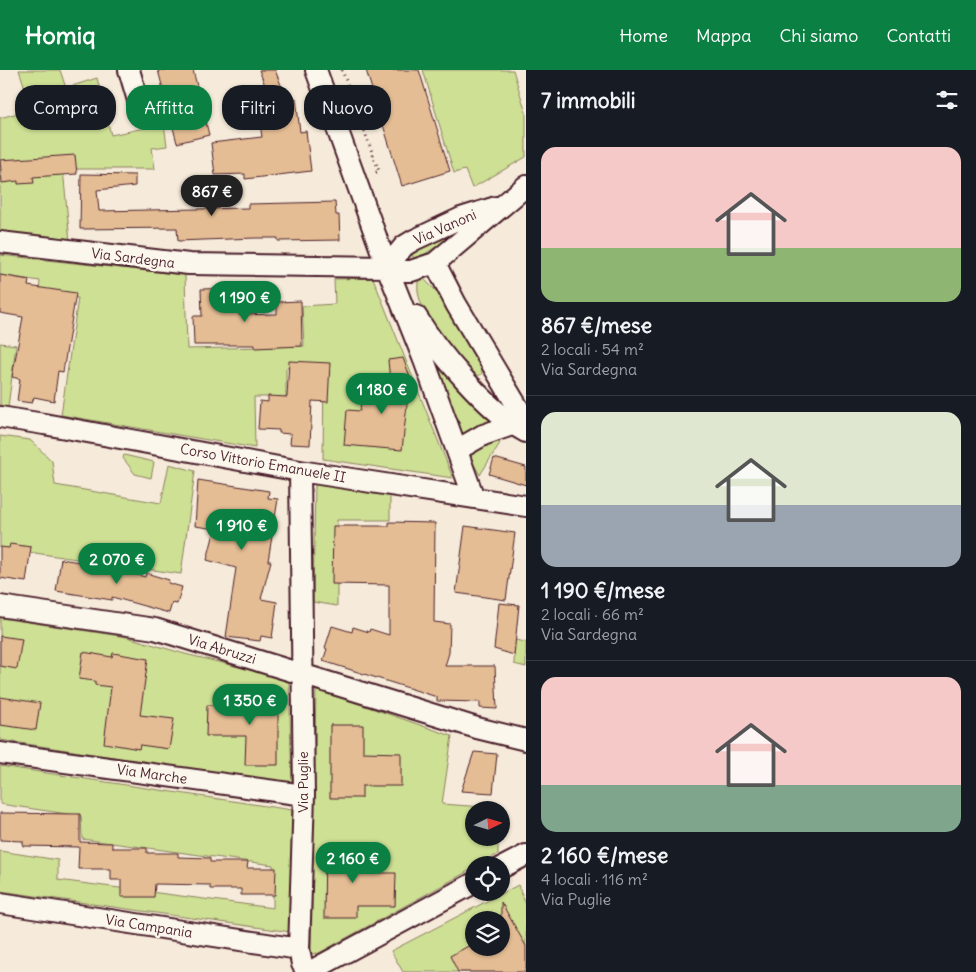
<!DOCTYPE html>
<html lang="it">
<head>
<meta charset="utf-8">
<style>
	:root { --surface:#171b24; --page:#242831; --text:#f1f3f6; --muted:#9ea1a6; --line:#363941; --accent:#0b8043 }
	body { margin:0; font-family:Delius,sans-serif; background:var(--page); color:var(--text); height:100vh; display:flex; flex-direction:column; font-size:19px; white-space:nowrap }
	* { box-sizing:border-box; margin:0 }
	p { font-size:16px; color:var(--muted) }
	.icon { flex:none; width:28px; height:28px; fill:none; stroke:currentColor; stroke-width:2; stroke-linecap:round; stroke-linejoin:round }
	.map { position:relative; flex:1; overflow:hidden }
	.side { display:flex; flex-direction:column; background:var(--surface); width:450px }
	.side>* { flex:none }
	.hud { position:absolute; left:15px; top:15px; width:435px; height:45px; display:flex; gap:10px }
	.needle { width:32px; rotate:85deg }
	.controls { position:absolute; left:465px; top:731px; display:grid; gap:10px }
	.controls a { display:grid; place-items:center; width:45px; height:45px; border-radius:50%; background:var(--surface); box-shadow:0 1px 4px #0004; font-size:25px }
	.price { position:absolute; translate:-50% -42px; padding:0 11px; border-radius:18px; background:var(--accent); color:#fff; font-size:16px; line-height:32px; filter:drop-shadow(0 1px 2px #0008) }
	.price::after { content:''; position:absolute; left:50%; top:30px; width:15px; height:11px; margin-left:-8px; background:inherit; clip-path:polygon(0 0,100% 0,50% 100%) }
	.price.on { background:#222; color:#fff }
	ul { padding:0; list-style:none }
	li { display:grid; align-content:center; gap:10px; height:265px; padding:0 15px }
	li+li { border-top:1px solid var(--line) }
	li span { display:grid; place-items:center; height:155px; border-radius:15px; color:#555 }
	li>.icon { margin-inline-start:auto }
	span .icon { width:90px; height:90px; fill:#fffc; stroke-width:1 }
	li b { font-size:21px }
	h2 { display:flex; justify-content:space-between; align-items:center; height:60px; padding:0 15px; font-size:21px }
	.chip { padding:0 18px; border-radius:20px; background:var(--surface); box-shadow:0 1px 4px #0004; font-size:18px; line-height:45px }
	.chip.on { background:var(--accent); color:#fff }
	header { display:flex; align-items:center; gap:30px; box-sizing:border-box; height:70px; padding:0 25px; background:var(--accent); color:#fff }
	header strong { font-size:24px }
	nav { display:flex; gap:28px; margin-inline-start:auto; font-size:18px }
	main { display:flex; flex:1; min-height:0 }
	.map>svg:first-child { display:block }
	.green { fill:#cee094; stroke:#8c8060; fill-rule:evenodd }
	.building { fill:#e4bd94; stroke:#4a1f2b }
	.lines { fill:none; stroke-linecap:round; stroke-linejoin:round }
	.minor-casing { stroke:#4a1f2b; stroke-width:24 }
	.path { stroke:#4a1f2b; stroke-width:3; stroke-dasharray:1 4; stroke-linecap:butt }
	.minor { stroke:#fbf7ec; stroke-width:20 }
	.labels { text-anchor:middle; stroke-width:5; stroke-linejoin:round; paint-order:stroke }
	.street-label { font-size:14px; fill:#4a1f2b; stroke:#fbf7ec }
</style>
</head>
<body>
<header>
<strong>Homiq</strong>
<nav><a>Home</a><a>Mappa</a><a>Chi siamo</a><a>Contatti</a></nav>
</header>
<main>
<div class="map">
<svg width="526" height="902" viewBox="0 0 526 902">
	<rect width="100%" height="100%" fill="#f6ebda"/>
	<filter id="ink" filterUnits="userSpaceOnUse"><feTurbulence type="fractalNoise" baseFrequency=".02" numOctaves="2"/><feDisplacementMap in="SourceGraphic" scale="10" xChannelSelector="R" yChannelSelector="G"/><feConvolveMatrix kernelMatrix="1 2 1 2 8 2 1 2 1" color-interpolation-filters="sRGB"/></filter>
	<g filter="url(#ink)">
		<path class="green" d="M19,0H60L66,18L97,8L111,65L164,54L167,76L152,78L155,99H63L70,172L0,163V48L32,39Z
			M423,0H513L526,43V87L472,118L465,100L454,103Z
			M475,151L425,184L414,188L412,186L414,181Z
			M0,185L185,205L187,279L304,276L302,236L335,234L334,209L373,208L453,408L323,389L324,297L286,298V327H254L255,378L61,345L78,228L39,222L40,211L0,205Z
			M424,209L438,223L477,288L482,299V304L477,306L473,303C454,282 414,243 418,212Z
			M0,273L16,275L8,337L0,335Z
			M438,297L494,351L463,365L436,305L434,300Z
			M0,366L30,370L52,391L55,415L161,433L169,394L195,401L181,504L0,478Z
			M495,370L500,373L480,405L473,393L470,382Z
			M124,385L154,392L151,408L135,404L123,388Z
			M315,413L390,426V450H337V536L313,532Z
			M0,548L127,567L185,584L289,609L292,714L0,670Z
			M515,570L526,572V597L514,594Z
			M316,619L452,666L442,734L497,738V740H474V768H498V784L479,795H474V798L319,883L311,884Z
			M0,696L292,740L291,862L0,821V781L58,790V810L273,838V795L82,769L81,746L0,734Z
			M518,815L526,835V902H403L391,881ZM474,850H501V878H474Z"/>
		<path class="building" d="M158,0H193L209,65L177,73Z
			M259,0H275L287,30L296,28L300,62L306,61L311,101L245,109V104L215,105L211,73L262,67L259,46L263,45L262,34L272,33Z
			M366,0H419L450,101L402,116Z
			M75,85L77,104L33,107L34,113L18,114V111L2,113L0,90Z
			M81,104L135,105V116L97,120L99,141L248,138V134L335,132L336,145H339L340,170L278,171V168H255L178,171L177,158L80,159Z
			M0,205L29,210L28,216L76,223L63,302L58,301L54,331L34,327L32,333L17,331L20,309L12,307L23,247L0,243Z
			M239,218V245L277,244V232L301,231L302,276L255,278V275H194L193,246H202L201,219Z
			M403,288L410,307L402,380L344,375L347,340L360,341L361,330L392,333L388,290Z
			M289,291L330,293L328,332L312,331L310,375L290,374L291,364L279,363V360L258,359L260,331L268,332V326L287,327Z
			M494,388L526,397V415L489,404Z
			M198,410L269,421L268,428L278,429L268,491H271L261,529L277,532L272,568L261,566L260,571L226,567L236,498L207,490L215,459L195,456Z
			M389,452L435,453L434,552L450,554L449,583L445,596H495L497,639L480,638V632L437,631V627L323,591L327,579L325,578L332,556L352,562L353,557L369,562L370,559L389,565V515L332,514L333,456H389Z
			M465,456L515,463L506,530L456,523Z
			M10,474L31,477L26,512L0,508V477L9,478Z
			M61,489L115,498L145,507L146,503L169,510L168,513L182,517L177,534L172,533L169,543L112,527V530L56,521Z
			M499,533L519,535L514,585L494,579Z
			M0,566L22,569L17,599L0,596Z
			M83,582L112,587L113,583L148,589L140,645L174,649L169,679L140,675L139,679L104,673L111,617L95,615V611L79,609Z
			M245,621L278,622V695H245L246,666H206L207,635H245Z
			M0,627L40,633L36,660L0,655Z
			M330,655H363V682L401,683V716H362V728H330Z
			M474,682L497,684L493,723L461,721Z
			M0,743L80,744V772L112,773V778H147V783H178V787L210,788V792H248L247,798H276L275,825H241V819H210V815L155,814L154,827H121V810H111V799H78L79,777L23,776V771L0,770Z
			M325,775H358L357,803H396L395,836H356V848H324Z
			M501,832L526,876V902H458L450,886L474,873V878H501Z"/>
		<g class="lines">
			<defs>
				<path id="minor" d="M129,0L142,44
					M316,0L387,197L424,290L474,428
					M0,172L189,194L387,197L399,201H411L435,193L526,116
					M435,193L456,234L526,351
					M387,197L404,176L414,170L461,148L496,137
					M416,246C438,282 489,343 526,362
					M0,347L44,354L300,401L526,436
					M457,380L483,365L512,355
					M300,401L304,725L299,879L302,894L307,902
					M0,536L155,559L477,658L526,670
					M0,683L304,725
					M501,798L526,785
					M0,833L299,879
					M309,902L474,813"/>
			</defs>
			<use href="#minor" class="minor-casing"/>
			<path class="path" d="M342,0L379,101L374,103"/>
			<use href="#minor" class="minor"/>
		</g>
	</g>
	<g class="labels">
		<g class="street-label">
			<text transform="translate(445 157) rotate(-24)" y="5">Via Vanoni</text>
			<text transform="translate(133 188) rotate(7)" y="5">Via Sardegna</text>
			<text transform="translate(263 393) rotate(10)" y="5">Corso Vittorio Emanuele II</text>
			<text transform="translate(222 579) rotate(17)" y="5">Via Abruzzi</text>
			<text transform="translate(152 704) rotate(8)" y="5">Via Marche</text>
			<text transform="translate(303 712) rotate(-90)" y="5">Via Puglie</text>
			<text transform="translate(149 856) rotate(9)" y="5">Via Campania</text>
		</g>
	</g>
</svg>
<div class="controls">
<a><svg class="needle" viewBox="-14 -14 28 28"><path d="M0-13l5 13h-10z" fill="#e53935"/><path d="M0 13l5-13h-10z" fill="#9ea1a6"/></svg></a>
<a><svg class="icon" aria-label="locate" viewBox="0 0 24 24"><circle cx="12" cy="12" r="6"/><path d="M12 2v4M12 18v4M2 12h4M18 12h4"/></svg></a>
<a><svg class="icon" aria-label="layers" viewBox="0 0 24 24"><path d="M12 4l9 5-9 5-9-5zM3 14l9 5 9-5"/></svg></a>
</div>
<b class="price on" style="left:212px;top:147px">867 €</b>
<b class="price" style="left:245px;top:253px">1 190 €</b>
<b class="price" style="left:382px;top:345px">1 180 €</b>
<b class="price" style="left:242px;top:481px">1 910 €</b>
<b class="price" style="left:117px;top:515px">2 070 €</b>
<b class="price" style="left:250px;top:656px">1 350 €</b>
<b class="price" style="left:353px;top:814px">2 160 €</b>
<div class="hud">
<a class="chip">Compra</a>
<a class="chip on">Affitta</a>
<a class="chip">Filtri</a>
<a class="chip">Nuovo</a>
</div>
</div>
<section class="side">
<h2>7 immobili<svg class="icon" aria-label="filters" viewBox="0 0 24 24"><path d="M4 7h16M4 17h16"/><circle cx="9" cy="7" r="2"/><circle cx="15" cy="17" r="2"/></svg></h2>
<ul>
<li><span style="background:linear-gradient(#f6c9c9 65%,#8fb573 0)"><svg class="icon" aria-label="home" viewBox="0 0 24 24"><path d="M3 11l9-7 9 7M6 9v11h12V9"/></svg></span><div><b>867 €/mese</b><p>2 locali · 54 m²</p><p>Via Sardegna</p></div></li>
<li><span style="background:linear-gradient(#dfe7d0 60%,#9aa5b1 0)"><svg class="icon" aria-label="home" viewBox="0 0 24 24"><path d="M3 11l9-7 9 7M6 9v11h12V9"/></svg></span><div><b>1 190 €/mese</b><p>2 locali · 66 m²</p><p>Via Sardegna</p></div></li>
<li><span style="background:linear-gradient(#f6c9c9 70%,#7fa58c 0)"><svg class="icon" aria-label="home" viewBox="0 0 24 24"><path d="M3 11l9-7 9 7M6 9v11h12V9"/></svg></span><div><b>2 160 €/mese</b><p>4 locali · 116 m²</p><p>Via Puglie</p></div></li>
</ul>
</section>
</main>
</body>
</html>
